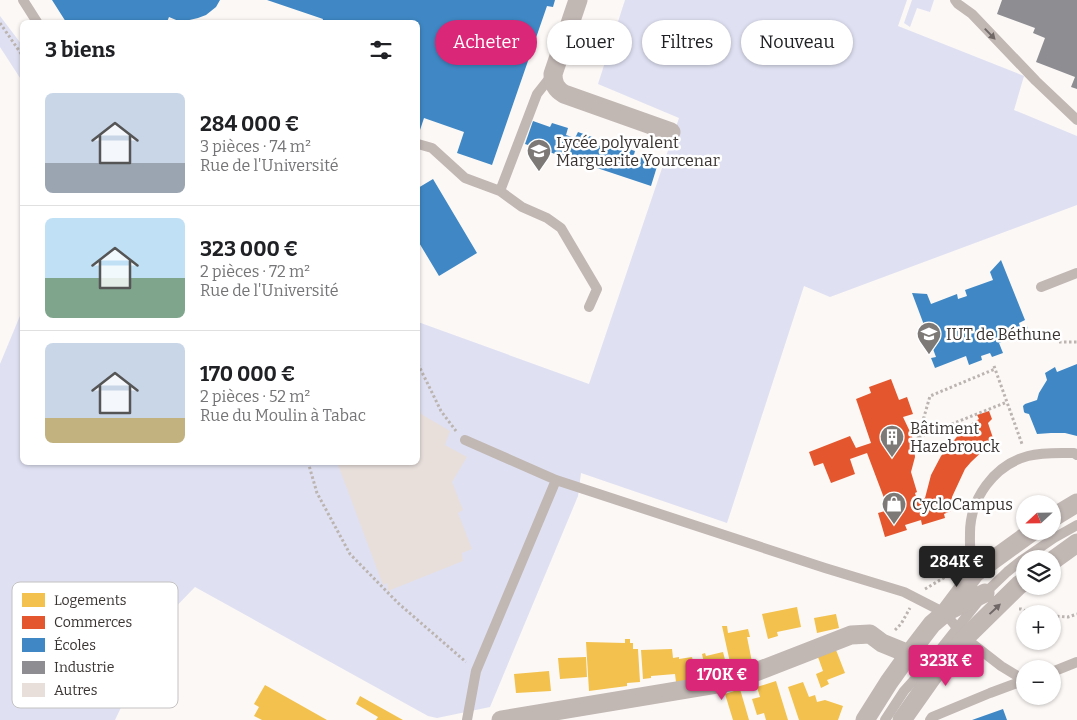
<!DOCTYPE html>
<html lang="fr">
<head>
<meta charset="utf-8">
<style>
	:root { --surface:#fff; --page:#f2f2f2; --text:#202124; --muted:#757577; --line:#e0e0e0; --accent:#db2777 }
	body { margin:0; font-family:Bitter,serif; background:var(--page); color:var(--text); height:100vh; display:flex; flex-direction:column; font-size:19px; white-space:nowrap }
	* { box-sizing:border-box; margin:0 }
	p { font-size:16px; color:var(--muted) }
	.icon { flex:none; width:28px; height:28px; fill:none; stroke:currentColor; stroke-width:2; stroke-linecap:round; stroke-linejoin:round }
	.map { position:relative; flex:1; overflow:hidden }
	.drawer { position:absolute; left:20px; top:20px; width:400px; height:445px; display:flex; flex-direction:column; background:var(--surface); border-radius:8px; box-shadow:0 1px 4px #0004 }
	.drawer>* { flex:none }
	.banner { position:absolute; left:435px; top:20px; width:475px; height:45px; display:flex; gap:10px }
	.needle { width:32px; rotate:248deg }
	.tools { position:absolute; left:1016px; top:495px; display:grid; gap:10px }
	.tools a { display:grid; place-items:center; width:45px; height:45px; border-radius:50%; background:var(--surface); box-shadow:0 1px 4px #0004; font-size:25px }
	.price { position:absolute; translate:-50% -42px; padding:0 11px; border-radius:5px; background:var(--accent); color:#fff; font-size:16px; line-height:32px; filter:drop-shadow(0 1px 2px #0008) }
	.price::after { content:''; position:absolute; left:50%; top:30px; width:15px; height:11px; margin-left:-8px; background:inherit; clip-path:polygon(0 0,100% 0,50% 100%) }
	.price.on { background:#222; color:#fff }
	ul { padding:0; list-style:none }
	li { display:flex; align-items:center; gap:15px; height:125px; padding:0 25px }
	li+li { border-top:1px solid var(--line) }
	li span { display:grid; place-items:center; flex:none; width:140px; height:100px; border-radius:8px; color:#555 }
	li>.icon { margin-inline-start:auto }
	span .icon { width:60px; height:60px; fill:#fffc; stroke-width:1 }
	li b { font-size:21px }
	h2 { display:flex; justify-content:space-between; align-items:center; height:60px; padding:0 25px; font-size:21px }
	.chip { padding:0 18px; border-radius:22px; background:var(--surface); box-shadow:0 1px 4px #0004; font-size:18px; line-height:45px }
	.chip.on { background:var(--accent); color:#fff }
	.map>svg:first-child { display:block }
	.green { fill:#dfe0f2 }
	.homes { fill:#f2c14e }
	.shops { fill:#e4572e }
	.schools { fill:#3f88c5 }
	.industry { fill:#8d8d92 }
	.building { fill:#e8dfdb }
	.lines { fill:none; stroke-linecap:round; stroke-linejoin:round }
	.path { stroke:#bbb4b0; stroke-width:3; stroke-dasharray:2.5 2.5; stroke-linecap:butt }
	.lane { stroke:#c1b7b3; stroke-width:10 }
	.street { stroke:#c1b7b3; stroke-width:19 }
	.oneway { fill:#6f6866 }
	.labels { text-anchor:middle; stroke-width:5; stroke-linejoin:round; paint-order:stroke }
	.poi-label { font-size:16px; fill:#393432; stroke:#fff; text-anchor:start }
	.key { fill:#fff; stroke:#c4c2c2; stroke-width:1 }
	.key-label { font-size:14px; fill:#393432 }
</style>
</head>
<body>
<div class="map">
<svg width="1077" height="720" viewBox="0 0 1077 720">
	<rect width="100%" height="100%" fill="#fcf8f6"/>
	<path class="green" d="M625,0H907L898,26L1024,76L1014,110L1077,136V205L830,297L804,286L727,523L581,473L578,496L490,707L437,718L428,716L195,587L163,620L115,720H0V364L22,311V462H418V322L589,384L679,118L598,84Z
		M912,0H934L930,12L917,8L910,27L904,23Z
		M0,16L22,45V81L0,47Z"/>
	<path class="homes" d="M797,607L801,627L777,632L778,636L768,639L762,614Z
		M836,614L839,628L817,633L814,618Z
		M722,626H727L728,633L748,629L750,637H747L752,662L731,667Z
		M625,639H630V643H633V649H638L640,682L627,683V686L589,691L586,642L625,643Z
		M672,649L673,658L679,657V659L692,657L694,665L704,663L702,654L705,653L706,656L723,652L728,671L707,677L676,682L675,674L651,676V678L643,679L641,650Z
		M836,650L845,673L827,680L829,684L821,688L816,674L823,671L818,657Z
		M586,657L587,677L560,679L558,658Z
		M549,671L551,691L516,693L514,674Z
		M776,681L788,720H766L764,713L757,715L752,699L760,697L757,687Z
		M803,682L809,697L815,695L817,702L825,700L843,706L838,720H799L788,687Z
		M265,685L327,720H262L254,716L259,707L254,704Z
		M740,689L749,720H733L725,694Z
		M360,696L403,720H376L378,717L356,704Z"/>
	<path class="shops" d="M891,379L899,400L907,397L913,414L903,417L912,436L914,445L915,457L911,472L917,492L915,493L917,500L925,498L931,475L941,456L965,427L979,419L977,415L989,411L992,419L988,423L995,444L987,447L971,462L965,469L952,497L951,511L944,514L945,518L922,525L921,520L905,525L907,530L885,537L878,513L892,509L889,496L884,498L867,453L850,459L855,474L831,483L823,463L814,466L809,452L850,436L856,448L871,443L856,399L871,393L869,387Z"/>
	<path class="schools" d="M52,0H220L216,7L206,15L198,18L181,22L169,17L167,22H66Z
		M267,0H555L553,7L547,6L492,165L457,153L464,132L424,118L418,136V22H322L323,19Z
		M533,121L550,127L552,123L568,128L566,135L575,138L578,132L592,137L590,143L600,146L602,140L635,151L633,158L640,160L643,154L659,160L651,186L525,144Z
		M433,179L477,253L439,276L418,241V188Z
		M1001,260L1025,320L1019,323L1020,327L1027,326L1029,332L999,343L1003,353L992,357L990,353L981,356L982,360L969,365L966,356L935,368L931,358L936,357L912,293L927,294L931,304L957,294L958,299L967,296L965,290L993,280L990,272Z
		M1077,364V436L1065,433H1051L1037,434L1029,414L1025,413L1024,412L1023,406L1025,404L1037,400L1039,393L1047,380L1045,373L1055,367L1057,372Z
		M1003,709L1007,720H972Z"/>
	<path class="industry" d="M1002,0H1077V89L1071,87L1075,77L1036,62L1045,38L1033,33L1035,28L997,14Z"/>
	<path class="building" d="M418,404L421,414L450,431L445,445L467,457L452,482L463,510L458,513L472,549L462,553L463,561L388,591L387,583L383,585L337,462H418Z"/>
	<g class="lines">
		<path class="path" d="M0,23L22,55
			M1059,342H1077
			M418,364L441,411L456,431
			M994,366L1022,444
			M919,437L1007,402
			M918,438L930,396L995,369
			M308,462L317,493L350,554L398,603L466,662
			M925,589L952,573
			M1019,609H1021L1033,614
			M1052,616L1068,617L1077,614
			M895,630L901,624L910,608"/>
		<path class="lane" d="M23,0L37,22
			M955,0L958,4L972,14L1036,81L1077,120
			M552,75L537,94L500,191L522,207L547,218L561,228L597,289L589,307
			M418,144L432,148L465,178L500,191
			M1041,287L1077,273
			M465,440L556,480L825,568L904,592L945,613L965,638L1001,666L1024,680
			M979,569C977,567 975,566 974,564C969,556 970,542 970,533C970,499 994,465 1028,456C1043,452 1058,453 1074,453L1077,455
			M1052,672L1077,662
			M467,720L476,671L556,480
			M885,720L904,691L931,661L985,593L1007,572L1022,560L1054,538L1077,525
			M930,720L932,717L990,693L1025,680"/>
		<path class="street" d="M578,0L553,74C553,84 556,89 564,94L671,132
			M1052,518L1077,503
			M1052,561L1077,543
			M950,610L985,593
			M501,720L730,682L851,635L870,634L882,643L909,654L931,661L938,670
			M865,720L889,682L909,654L932,624L945,613L975,573L1033,531
			M902,720L933,676L966,637L1019,585L1025,581"/>
	</g>
	<defs><path id="oneway-solid" d="M-6-.8H1V-3.2L6.5 0L1 3.2V.8H-6Z" transform="scale(1.25)"/></defs>
	<g class="oneway">
		<use href="#oneway-solid" transform="translate(990 34) rotate(46)"/>
		<use href="#oneway-solid" transform="translate(995 609) rotate(-43)"/>
	</g>
	<defs>
		<symbol id="school-pin" viewBox="-11 -11 22 30"><path d="M0 17L-7.5 6A9.5 9.5 0 1 1 7.5 6Z" fill="#7d7977" stroke="#fff"/><path d="M0-5L7-2L0 1L-7-2ZM-4 1L0 2.5L4 1V4Q0 6-4 4Z" fill="#fff"/></symbol>
		<symbol id="university-pin" viewBox="-11 -11 22 30"><path d="M0 17L-7.5 6A9.5 9.5 0 1 1 7.5 6Z" fill="#7d7977" stroke="#fff"/><path d="M0-5L7-2L0 1L-7-2ZM-4 1L0 2.5L4 1V4Q0 6-4 4Z" fill="#fff"/></symbol>
		<symbol id="building-pin" viewBox="-11 -11 22 30"><path d="M0 17L-7.5 6A9.5 9.5 0 1 1 7.5 6Z" fill="#7d7977" stroke="#fff"/><path d="M-4-6H4V6H1V3H-1V6H-4ZM-2.5-4.3h1.7v1.8h-1.7ZM.8-4.3h1.7v1.8H.8ZM-2.5-1h1.7V.8h-1.7ZM.8-1h1.7V.8H.8Z" fill="#fff"/></symbol>
		<symbol id="shop-pin" viewBox="-11 -11 22 30"><path d="M0 17L-7.5 6A9.5 9.5 0 1 1 7.5 6Z" fill="#7d7977" stroke="#fff"/><path d="M-5-2.5h2.3a2.7 3.5 0 0 1 5.4 0H5L5.5 6h-11ZM-1.5-2.5h3a1.5 2.3 0 0 0-3 0Z" fill="#fff"/></symbol>
	</defs>
	<g fill-rule="evenodd">
		<use href="#school-pin" x="525" y="137" width="28" height="38"/>
		<use href="#university-pin" x="915" y="320" width="28" height="38"/>
		<use href="#building-pin" x="878" y="423" width="28" height="38"/>
		<use href="#shop-pin" x="880" y="490" width="28" height="38"/>
	</g>
	<g class="labels">
		<g class="poi-label">
			<text x="556" y="148">Lycée polyvalent<tspan x="556" dy="18">Marguerite Yourcenar</tspan></text>
			<text x="946" y="340">IUT de Béthune</text>
			<text x="910" y="434">Bâtiment<tspan x="910" dy="18">Hazebrouck</tspan></text>
			<text x="912" y="510">CycloCampus</text>
		</g>
	</g>
	<rect x="12" y="582" width="166" height="126" rx="8" class="key"/>
	<rect x="22" y="593" width="23" height="14" fill="#f2c14e"/>
	<rect x="22" y="616" width="23" height="13" fill="#e4572e"/>
	<rect x="22" y="638" width="23" height="14" fill="#3f88c5"/>
	<rect x="22" y="661" width="23" height="13" fill="#8d8d92"/>
	<rect x="22" y="683" width="23" height="14" fill="#e8dfdb"/>
	<g class="key-label">
		<text x="54" y="605">Logements</text>
		<text x="54" y="627">Commerces</text>
		<text x="54" y="650">Écoles</text>
		<text x="54" y="672">Industrie</text>
		<text x="54" y="695">Autres</text>
	</g>
</svg>
<div class="tools">
<a><svg class="needle" viewBox="-14 -14 28 28"><path d="M0-13l5 13h-10z" fill="#e53935"/><path d="M0 13l5-13h-10z" fill="#757577"/></svg></a>
<a><svg class="icon" aria-label="layers" viewBox="0 0 24 24"><path d="M12 4l9 5-9 5-9-5zM3 14l9 5 9-5"/></svg></a>
<a>+</a>
<a>−</a>
</div>
<b class="price on" style="left:957px;top:588px">284K €</b>
<b class="price" style="left:946px;top:687px">323K €</b>
<b class="price" style="left:722px;top:701px">170K €</b>
<div class="banner">
<a class="chip on">Acheter</a>
<a class="chip">Louer</a>
<a class="chip">Filtres</a>
<a class="chip">Nouveau</a>
</div>
<section class="drawer">
<h2>3 biens<svg class="icon" aria-label="filters" viewBox="0 0 24 24"><path d="M4 7h16M4 17h16"/><circle cx="9" cy="7" r="2"/><circle cx="15" cy="17" r="2"/></svg></h2>
<ul>
<li><span style="background:linear-gradient(#c9d6e8 70%,#9aa5b1 0)"><svg class="icon" aria-label="home" viewBox="0 0 24 24"><path d="M3 11l9-7 9 7M6 9v11h12V9"/></svg></span><div><b>284 000 €</b><p>3 pièces · 74 m²</p><p>Rue de l'Université</p></div></li>
<li><span style="background:linear-gradient(#bfe0f5 60%,#7fa58c 0)"><svg class="icon" aria-label="home" viewBox="0 0 24 24"><path d="M3 11l9-7 9 7M6 9v11h12V9"/></svg></span><div><b>323 000 €</b><p>2 pièces · 72 m²</p><p>Rue de l'Université</p></div></li>
<li><span style="background:linear-gradient(#c9d6e8 75%,#c2b280 0)"><svg class="icon" aria-label="home" viewBox="0 0 24 24"><path d="M3 11l9-7 9 7M6 9v11h12V9"/></svg></span><div><b>170 000 €</b><p>2 pièces · 52 m²</p><p>Rue du Moulin à Tabac</p></div></li>
</ul>
</section>
</div>
</body>
</html>
